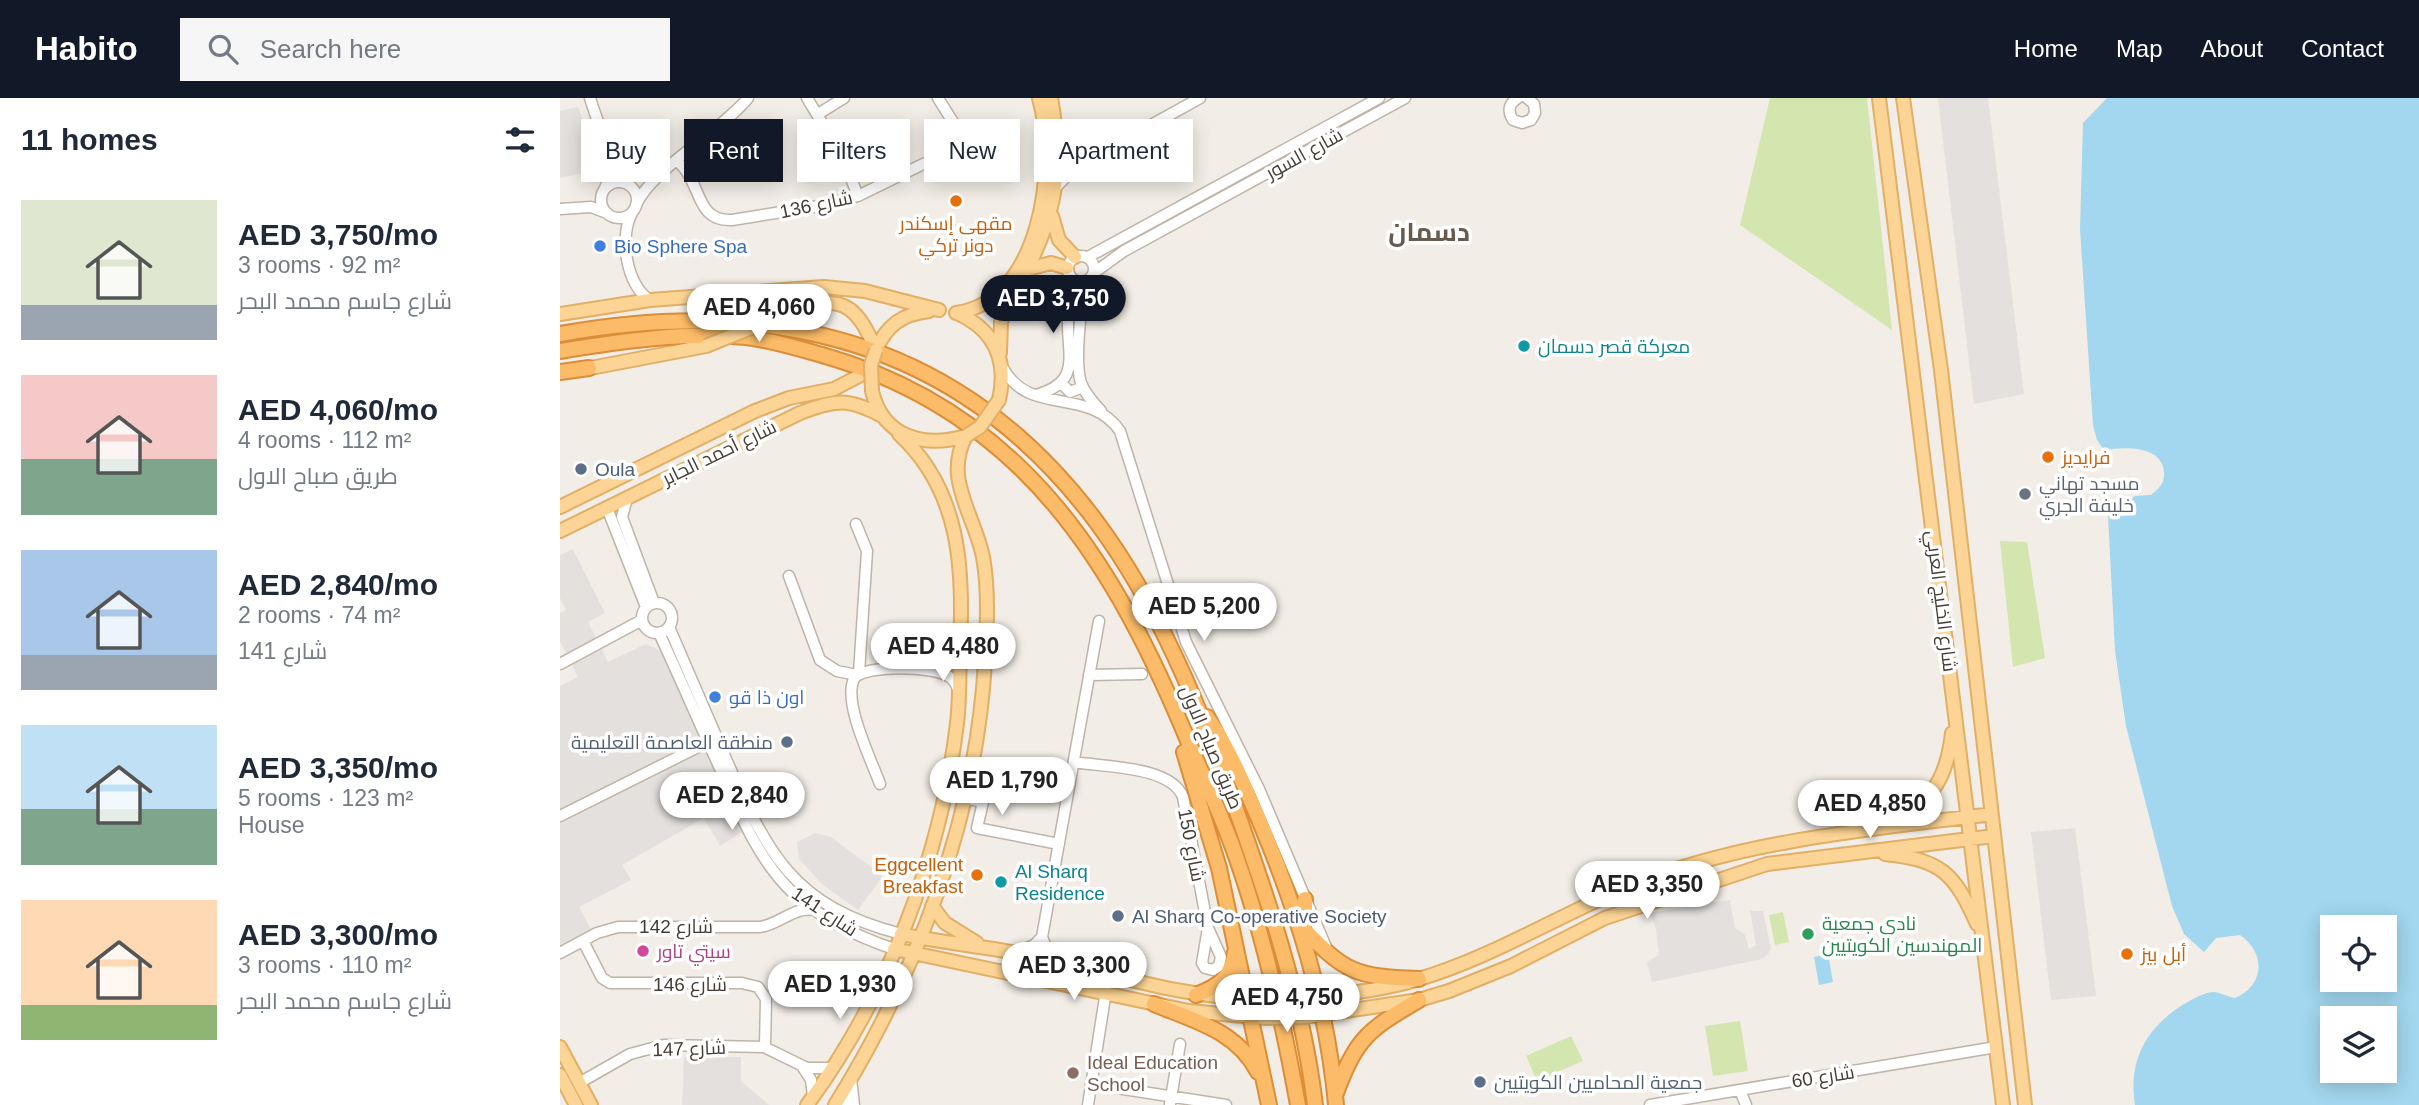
<!DOCTYPE html>
<html lang="en">
<head>
<meta charset="utf-8">
<style>
	:root { --surface:#fff; --page:#f6f6f7; --text:#1f2937; --muted:#747a83; --accent:#111827 }
	body { margin:0; font-family:Helvetica,Cairo,sans-serif; background:var(--page); color:var(--text); height:100vh; display:flex; flex-direction:column; font-size:26px; white-space:nowrap }
	* { box-sizing:border-box; margin:0 }
	p { font-size:23px; color:var(--muted) }
	.icon { flex:none; width:38px; height:38px; fill:none; stroke:currentColor; stroke-width:2; stroke-linecap:round; stroke-linejoin:round }
	.map { position:relative; flex:1; overflow:hidden }
	.panel { display:flex; flex-direction:column; background:var(--surface); width:560px }
	.panel>* { flex:none }
	.top-card { position:absolute; left:21px; top:21px; width:665px; height:63px; display:flex; gap:14px }
	.buttons { position:absolute; left:1760px; top:817px; display:grid; gap:14px }
	.buttons a { display:grid; place-items:center; width:77px; height:77px; border-radius:0px; background:var(--surface); box-shadow:0 4px 18px #0003; font-size:35px }
	.price { position:absolute; translate:-50% -60px; padding:0 16px; border-radius:24px; background:#fff; color:#222; font-size:23px; line-height:46px; filter:drop-shadow(0 2px 4px #0008) }
	.price::after { content:''; position:absolute; left:50%; top:42px; width:21px; height:16px; margin-left:-10px; background:inherit; clip-path:polygon(0 0,100% 0,50% 100%) }
	.price.active { background:var(--accent); color:#fff }
	ul { padding:0; list-style:none }
	li { display:flex; align-items:center; gap:21px; height:175px; padding:0 21px }
	li span { display:grid; place-items:center; flex:none; width:196px; height:140px; border-radius:0px; color:#555 }
	li>.icon { margin-inline-start:auto }
	span .icon { width:84px; height:84px; fill:#fffc; stroke-width:1 }
	li b { font-size:30px }
	h2 { display:flex; justify-content:space-between; align-items:center; height:84px; padding:0 21px; font-size:30px }
	.tag { padding:0 24px; border-radius:0px; background:var(--surface); box-shadow:0 4px 18px #0003; font-size:24px; line-height:63px }
	.tag.active { background:var(--accent); color:#fff }
	header { display:flex; align-items:center; gap:42px; box-sizing:border-box; height:98px; padding:0 35px; background:var(--accent); color:#fff }
	header strong { font-size:33px }
	nav { display:flex; gap:38px; margin-inline-start:auto; font-size:24px }
	.search { width:490px; height:63px; background:var(--page); display:flex; align-items:center; gap:18px; box-sizing:border-box; padding:0 24px; border-radius:0px; color:var(--muted); font-size:26px }
	main { display:flex; flex:1; min-height:0 }
	.map>svg:first-child { display:block }
	.green { fill:#d3e6af }
	.parking { fill:#e3e0de }
	.water { fill:#a2d7ef; fill-rule:evenodd }
	.lines { fill:none; stroke-linecap:round; stroke-linejoin:round }
	.minor-casing { stroke:#beb4a8; stroke-width:13 }
	.major-casing { stroke:#e1af65; stroke-width:16 }
	.highway-casing { stroke:#db8e37; stroke-width:18 }
	.minor { stroke:#fff; stroke-width:10 }
	.major { stroke:#fcd495; stroke-width:12 }
	.highway { stroke:#fbbb68; stroke-width:14 }
	.major-bridge-casing { stroke:#e1af65; stroke-width:16; stroke-linecap:butt }
	.major-bridge { stroke:#fcd495; stroke-width:12 }
	.food-dot { fill:#e8710a; stroke:#fff; stroke-width:2.5 }
	.shop-dot { fill:#3f7fe0; stroke:#fff; stroke-width:2.5 }
	.culture-dot { fill:#0f9aa8; stroke:#fff; stroke-width:2.5 }
	.service-dot { fill:#5c6f8a; stroke:#fff; stroke-width:2.5 }
	.worship-dot { fill:#6b7280; stroke:#fff; stroke-width:2.5 }
	.leisure-dot { fill:#2e9e5b; stroke:#fff; stroke-width:2.5 }
	.hotel-dot { fill:#d1479c; stroke:#fff; stroke-width:2.5 }
	.education-dot { fill:#8d6e63; stroke:#fff; stroke-width:2.5 }
	.labels { text-anchor:middle; stroke-width:7; stroke-linejoin:round; paint-order:stroke }
	.street-label { font-size:19px; fill:#453d35; stroke:#fff }
	.food-label { font-size:19px; fill:#c56008; stroke:#fff; text-anchor:start }
	.shop-label { font-size:19px; fill:#366cbe; stroke:#fff; text-anchor:start }
	.culture-label { font-size:19px; fill:#0d838f; stroke:#fff; text-anchor:start }
	.service-label { font-size:19px; fill:#4e5e75; stroke:#fff; text-anchor:start }
	.worship-label { font-size:19px; fill:#5b616d; stroke:#fff; text-anchor:start }
	.leisure-label { font-size:19px; fill:#27864d; stroke:#fff; text-anchor:start }
	.hotel-label { font-size:19px; fill:#b23c85; stroke:#fff; text-anchor:start }
	.education-label { font-size:19px; fill:#785e54; stroke:#fff; text-anchor:start }
	.district-label { font-size:26px; font-weight:bold; fill:#685a4c; stroke:#fff }
</style>
</head>
<body>
<header>
<strong>Habito</strong>
<div class="search"><svg class="icon" aria-label="search" viewBox="0 0 24 24"><circle cx="10" cy="10" r="6"/><path d="M15 15l6 6"/></svg>Search here</div>
<nav><a>Home</a><a>Map</a><a>About</a><a>Contact</a></nav>
</header>
<main>
<section class="panel">
<h2>11 homes<svg class="icon" aria-label="filters" viewBox="0 0 24 24"><path d="M4 7h16M4 17h16"/><circle cx="9" cy="7" r="2"/><circle cx="15" cy="17" r="2"/></svg></h2>
<ul>
<li><span style="background:linear-gradient(#dfe7d0 75%,#9aa5b1 0)"><svg class="icon" aria-label="home" viewBox="0 0 24 24"><path d="M3 11l9-7 9 7M6 9v11h12V9"/></svg></span><div><b>AED 3,750/mo</b><p>3 rooms · 92 m²</p><p>شارع جاسم محمد البحر</p></div></li>
<li><span style="background:linear-gradient(#f6c9c9 60%,#7fa58c 0)"><svg class="icon" aria-label="home" viewBox="0 0 24 24"><path d="M3 11l9-7 9 7M6 9v11h12V9"/></svg></span><div><b>AED 4,060/mo</b><p>4 rooms · 112 m²</p><p>طريق صباح الاول</p></div></li>
<li><span style="background:linear-gradient(#a9c7e8 75%,#9aa5b1 0)"><svg class="icon" aria-label="home" viewBox="0 0 24 24"><path d="M3 11l9-7 9 7M6 9v11h12V9"/></svg></span><div><b>AED 2,840/mo</b><p>2 rooms · 74 m²</p><p>شارع 141</p></div></li>
<li><span style="background:linear-gradient(#bfe0f5 60%,#7fa58c 0)"><svg class="icon" aria-label="home" viewBox="0 0 24 24"><path d="M3 11l9-7 9 7M6 9v11h12V9"/></svg></span><div><b>AED 3,350/mo</b><p>5 rooms · 123 m²</p><p>House</p></div></li>
<li><span style="background:linear-gradient(#ffd9b3 75%,#8fb573 0)"><svg class="icon" aria-label="home" viewBox="0 0 24 24"><path d="M3 11l9-7 9 7M6 9v11h12V9"/></svg></span><div><b>AED 3,300/mo</b><p>3 rooms · 110 m²</p><p>شارع جاسم محمد البحر</p></div></li>
</ul>
</section>
<div class="map">
<svg width="1859" height="1007" viewBox="0 0 1859 1007">
	<rect width="100%" height="100%" fill="#f2ede6"/>
	<path class="green" d="M1210,0H1307L1332,232L1180,127Z
		M1440,443L1467,444L1485,560L1453,569Z
		M1223,814L1229,844L1215,847L1209,817Z
		M1180,923L1188,973L1153,978L1145,928Z
		M1011,938L1023,963L977,983L966,958Z"/>
	<path class="parking" d="M1378,0H1428L1464,296L1414,306Z
		M18,9L41,71L0,80V13Z
		M13,451L45,515L28,524L48,564L86,546L103,554L184,733L160,748L144,720L62,767L71,782L19,809L36,841L0,859V588L18,579L0,543V515L6,512L0,500V457Z
		M1515,730L1536,898L1491,902L1471,734Z
		M255,735L271,739L323,778L298,812L262,786L239,761L237,744Z
		M1170,802L1175,830L1185,837L1189,851L1196,847L1190,813H1203L1211,850L1208,856L1202,861L1092,884L1087,864L1099,857L1096,831L1090,815Z
		M124,959H181V983L209,1007H122Z"/>
	<path class="water" d="M1547,0H1859V1007H1575C1568,962 1586,930 1624,906C1631,902 1647,893 1655,894C1661,895 1668,899 1675,900C1705,887 1706,855 1680,837L1656,840L1644,854L1624,836L1612,808L1566,628L1555,553L1548,417L1575,398L1591,397C1599,391 1605,385 1604,374C1602,347 1564,349 1544,352L1537,342L1533,327L1520,131L1523,25ZM1773,830H1825V882H1773ZM1773,920H1825V973H1773Z
		M1268,856L1273,884L1259,887L1254,859Z"/>
	<g class="lines">
		<defs>
			<path id="minor" d="M30,0C37,25 58,66 45,90
				M247,0L282,58L298,98
				M958,0C949,5 947,13 953,22L962,25L971,22L975,15L974,6L967,0
				M258,16L284,0
				M497,38L512,54L536,56
				M117,63C143,84 134,124 172,122L259,108L298,98L406,45L378,0
				M41 102a18 18 0 1 1 36 0a18 18 0 1 1-36 0Z
				M496,89L517,68L640,0
				M76,107C91,72 160,34 188,0
				M0,111L31,109L47,115
				M72,115C59,138 66,188 90,202
				M508 171a13 13 0 1 1 26 0a13 13 0 1 1-26 0Z
				M528,159L819,0
				M535,174L564,153L845,0
				M526,184C521,207 514,263 521,285C525,296 533,304 541,313
				M443,270C469,319 529,288 560,333L626,544L699,691L766,849
				M501,285L510,294L523,289
				M476,297C522,284 507,258 508,222C509,209 513,196 516,184
				M67,400L62,419L94,505
				M47,410L86,509
				M296,426L307,453L299,575
				M229,478L260,562L277,573L297,577
				M82 520a15 15 0 1 1 30 0a15 15 0 1 1-30 0Z
				M109,529C128,573 147,617 166,661C208,756 232,808 341,836
				M99,535C119,578 138,622 158,666C178,711 196,759 232,794C260,820 298,839 334,851
				M0,566L82,522
				M529,577L582,576
				M514,664C544,669 611,668 623,699L648,830L661,859L659,868L653,872L645,870L642,865L648,830
				M320,686C311,661 281,601 295,579C309,567 372,568 388,578C394,581 396,586 398,591
				M404,700L423,704L417,730L499,746
				M0,718L148,644
				M23,843L42,880L50,885H182L198,889L206,901L205,949
				M0,855L37,835L58,829H199C220,827 233,808 255,812
				M457,855L474,847L482,839
				M492,864L482,839L539,523
				M242,968L251,982L253,998
				M291,981L294,1007
				M19,985L70,956L104,947L204,949L247,970H272
				M531,986L666,1007
				M1180,992L1186,1007
				M610,1006L620,946
				M283,1007L291,994
				M528,1007L546,893
				M1090,1007L1436,949"/>
			<path id="major" d="M1319,0L1443,1007
				M1343,0L1381,272L1465,1007
				M492,118L499,142L515,159
				M468,171L491,165L507,170
				M238,211C285,195 298,211 316,252
				M396,215C481,203 498,68 479,0
				M397,215C435,232 448,262 439,302
				M0,216L90,202L264,189L305,193L379,212
				M316,252C326,228 342,216 369,213
				M440,255L441,224L445,213C488,135 508,91 491,0
				M20,272L146,248
				M312,293C323,340 365,350 406,338
				M0,409L195,313L229,300L274,291L299,278
				M0,433L240,315C276,302 287,299 322,318
				M1320,725C1369,707 1386,687 1392,635
				M1325,756C1382,762 1394,775 1417,826
				M372,808L385,825L417,845
				M341,836C379,844 418,848 457,855C540,871 617,901 703,901
				M334,851L629,913L705,920
				M744,900C782,897 823,892 859,881C940,857 1013,808 1093,779C1202,740 1317,731 1431,716
				M753,918L859,902L889,893L951,868L1045,820L1207,766L1434,738
				M0,949L31,1007
				M0,977L16,1007
				M247,1007C327,899 381,759 397,625C400,601 399,576 400,551C404,472 401,393 339,336
				M275,1007C357,875 416,721 425,564C427,530 429,492 423,459C414,415 383,381 406,338"/>
			<path id="highway" d="M0,236C215,197 404,244 538,426C597,506 638,605 671,697C707,798 742,900 755,1007
				M0,253C61,243 124,234 186,239C212,242 237,250 262,257C464,314 556,467 631,650C647,687 664,723 677,761C705,841 723,924 738,1007
				M0,274L29,270
				M647,619C669,650 683,685 698,719C737,811 767,906 776,1007
				M624,654L659,770L709,1007
				M739,822L745,813V801
				M742,829C785,875 796,879 859,881
				M636,897C659,888 671,880 675,854
				M594,906C635,923 677,933 698,974
				M776,995C797,939 808,932 859,902"/>
		</defs>
		<use href="#minor" class="minor-casing"/>
		<use href="#major" class="major-casing"/>
		<use href="#highway" class="highway-casing"/>
		<use href="#minor" class="minor"/>
		<use href="#major" class="major"/>
		<use href="#highway" class="highway"/>
		<defs>
			<path id="major-bridge" d="M146,248L238,211
				M312,293L311,267L316,252
				M406,338L420,329L439,302
				M703,901L744,900
				M705,920L749,919"/>
		</defs>
		<use href="#major-bridge" class="major-bridge-casing"/>
		<use href="#major-bridge" class="major-bridge"/>
	</g>
	<g class="food-dot">
		<circle cx="396" cy="103" r="7"/>
		<circle cx="1488" cy="359" r="7"/>
		<circle cx="417" cy="777" r="7"/>
		<circle cx="1567" cy="856" r="7"/>
	</g>
	<g class="shop-dot">
		<circle cx="40" cy="148" r="7"/>
		<circle cx="155" cy="599" r="7"/>
	</g>
	<g class="culture-dot">
		<circle cx="964" cy="248" r="7"/>
		<circle cx="441" cy="784" r="7"/>
	</g>
	<g class="service-dot">
		<circle cx="21" cy="371" r="7"/>
		<circle cx="227" cy="644" r="7"/>
		<circle cx="558" cy="818" r="7"/>
		<circle cx="920" cy="984" r="7"/>
	</g>
	<circle class="worship-dot" cx="1465" cy="396" r="7"/>
	<circle class="leisure-dot" cx="1248" cy="836" r="7"/>
	<circle class="hotel-dot" cx="83" cy="853" r="7"/>
	<circle class="education-dot" cx="513" cy="975" r="7"/>
	<g class="labels">
		<g class="street-label">
			<text transform="translate(744 55) rotate(-29)" y="7">شارع السور</text>
			<text transform="translate(256 106) rotate(-12)" y="7">شارع 136</text>
			<text transform="translate(159 354) rotate(-26)" y="7">شارع أحمد الجابر</text>
			<text transform="translate(1382 503) rotate(83)" y="7">شارع الخليج العربي</text>
			<text transform="translate(652 649) rotate(67)" y="7">طريق صباح الاول</text>
			<text transform="translate(632 747) rotate(79)" y="7">شارع 150</text>
			<text transform="translate(265 813) rotate(33)" y="7">شارع 141</text>
			<text x="116" y="835">شارع 142</text>
			<text x="130" y="893">شارع 146</text>
			<text transform="translate(129 950) rotate(-2)" y="7">شارع 147</text>
			<text transform="translate(1263 978) rotate(-9)" y="7">شارع 60</text>
		</g>
		<g class="food-label">
			<text x="396" y="132" text-anchor="middle">مقهى إسكندر<tspan x="396" dy="22">دونر تركي</tspan></text>
			<text x="1502" y="366">فرايديز</text>
			<text x="403" y="773" text-anchor="end">Eggcellent<tspan x="403" dy="22">Breakfast</tspan></text>
			<text x="1581" y="863">أبل بيز</text>
		</g>
		<g class="shop-label">
			<text x="54" y="155">Bio Sphere Spa</text>
			<text x="169" y="606">اون ذا قو</text>
		</g>
		<g class="culture-label">
			<text x="978" y="255">معركة قصر دسمان</text>
			<text x="455" y="780">Al Sharq<tspan x="455" dy="22">Residence</tspan></text>
		</g>
		<g class="service-label">
			<text x="35" y="378">Oula</text>
			<text x="213" y="651" text-anchor="end">منطقة العاصمة التعليمية</text>
			<text x="572" y="825">Al Sharq Co-operative Society</text>
			<text x="934" y="991">جمعية المحاميين الكويتيين</text>
		</g>
		<g class="worship-label">
			<text x="1479" y="392">مسجد تهاني<tspan x="1479" dy="22">خليفة الجري</tspan></text>
		</g>
		<g class="leisure-label">
			<text x="1262" y="832">نادي جمعية<tspan x="1262" dy="22">المهندسين الكويتيين</tspan></text>
		</g>
		<g class="hotel-label">
			<text x="97" y="860">سيتي تاور</text>
		</g>
		<g class="education-label">
			<text x="527" y="971">Ideal Education<tspan x="527" dy="22">School</tspan></text>
		</g>
		<g class="district-label">
			<text x="869" y="143">دسمان</text>
		</g>
	</g>
</svg>
<div class="buttons">
<a><svg class="icon" aria-label="locate" viewBox="0 0 24 24"><circle cx="12" cy="12" r="6"/><path d="M12 2v4M12 18v4M2 12h4M18 12h4"/></svg></a>
<a><svg class="icon" aria-label="layers" viewBox="0 0 24 24"><path d="M12 4l9 5-9 5-9-5zM3 14l9 5 9-5"/></svg></a>
</div>
<b class="price active" style="left:493px;top:237px">AED 3,750</b>
<b class="price" style="left:199px;top:246px">AED 4,060</b>
<b class="price" style="left:644px;top:545px">AED 5,200</b>
<b class="price" style="left:383px;top:585px">AED 4,480</b>
<b class="price" style="left:442px;top:719px">AED 1,790</b>
<b class="price" style="left:172px;top:734px">AED 2,840</b>
<b class="price" style="left:1310px;top:742px">AED 4,850</b>
<b class="price" style="left:1087px;top:823px">AED 3,350</b>
<b class="price" style="left:514px;top:904px">AED 3,300</b>
<b class="price" style="left:280px;top:923px">AED 1,930</b>
<b class="price" style="left:727px;top:936px">AED 4,750</b>
<div class="top-card">
<a class="tag">Buy</a>
<a class="tag active">Rent</a>
<a class="tag">Filters</a>
<a class="tag">New</a>
<a class="tag">Apartment</a>
</div>
</div>
</main>
</body>
</html>
